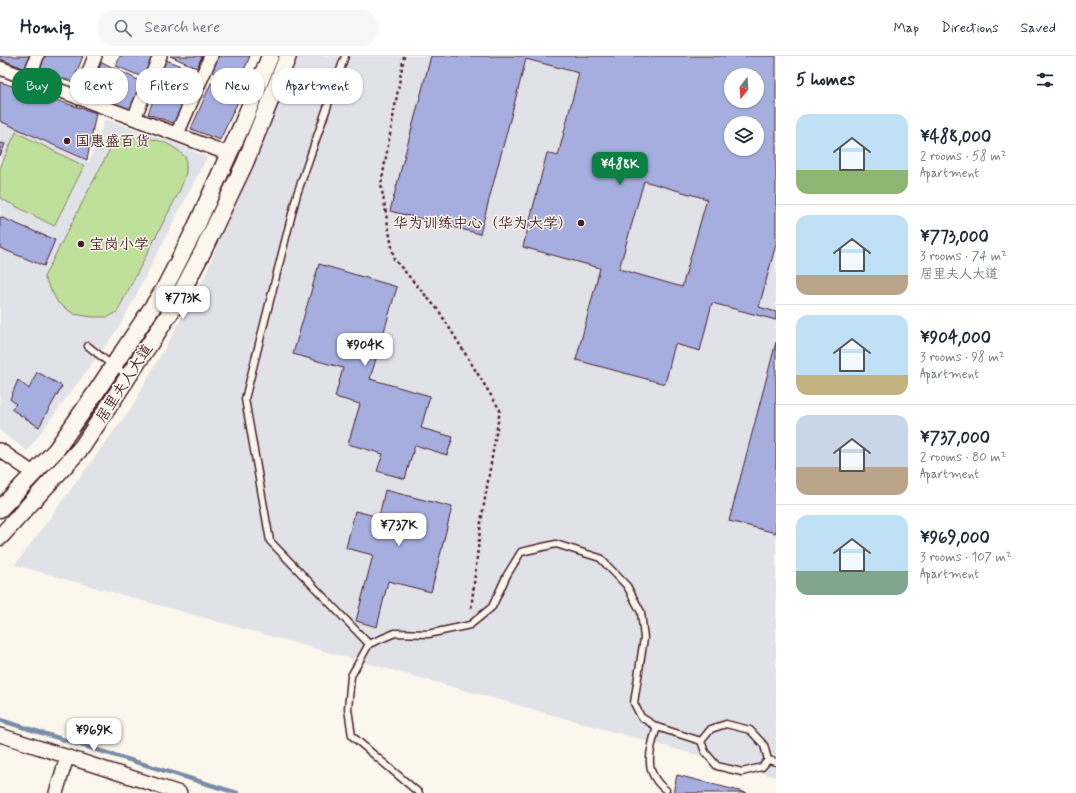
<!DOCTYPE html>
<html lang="en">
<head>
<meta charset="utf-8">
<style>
	:root { --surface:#fff; --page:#f6f6f7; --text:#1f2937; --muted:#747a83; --line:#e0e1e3; --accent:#0b8043 }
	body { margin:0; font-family:Mynerve,"LXGW WenKai TC",sans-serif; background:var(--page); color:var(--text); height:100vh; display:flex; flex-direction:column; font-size:15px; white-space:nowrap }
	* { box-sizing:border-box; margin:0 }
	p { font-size:13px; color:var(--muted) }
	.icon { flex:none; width:22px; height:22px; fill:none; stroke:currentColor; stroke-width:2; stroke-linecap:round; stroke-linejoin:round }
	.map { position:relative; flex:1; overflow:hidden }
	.side { display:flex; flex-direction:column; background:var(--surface); width:300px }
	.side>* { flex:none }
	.banner { position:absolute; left:12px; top:12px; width:380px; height:36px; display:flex; gap:8px }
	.needle { width:26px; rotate:197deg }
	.tools { position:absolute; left:724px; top:12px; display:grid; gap:8px }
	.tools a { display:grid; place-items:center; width:40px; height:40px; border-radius:50%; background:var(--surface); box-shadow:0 1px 3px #0004; font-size:20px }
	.price { position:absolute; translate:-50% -34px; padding:0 9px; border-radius:8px; background:#fff; color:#222; font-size:13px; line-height:26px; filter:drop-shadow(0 1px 2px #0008) }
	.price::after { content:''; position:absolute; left:50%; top:24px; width:12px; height:9px; margin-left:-6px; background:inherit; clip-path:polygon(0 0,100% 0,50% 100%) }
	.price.active { background:var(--accent); color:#fff }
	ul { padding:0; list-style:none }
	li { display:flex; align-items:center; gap:12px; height:100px; padding:0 20px }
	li+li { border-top:1px solid var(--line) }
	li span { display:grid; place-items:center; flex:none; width:112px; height:80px; border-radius:12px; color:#555 }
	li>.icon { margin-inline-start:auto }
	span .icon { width:48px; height:48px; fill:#fffc; stroke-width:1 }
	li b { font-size:17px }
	h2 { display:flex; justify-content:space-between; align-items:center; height:48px; padding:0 20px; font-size:17px }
	.tag { padding:0 14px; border-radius:16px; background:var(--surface); box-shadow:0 1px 3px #0004; font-size:14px; line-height:36px }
	.tag.active { background:var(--accent); color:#fff }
	header { display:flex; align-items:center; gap:24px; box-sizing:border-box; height:56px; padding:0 20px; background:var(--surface); border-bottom:1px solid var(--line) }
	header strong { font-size:19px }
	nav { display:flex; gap:22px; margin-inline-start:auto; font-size:14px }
	.search { width:280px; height:36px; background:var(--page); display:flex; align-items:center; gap:10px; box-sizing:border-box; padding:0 14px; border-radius:16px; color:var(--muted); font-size:15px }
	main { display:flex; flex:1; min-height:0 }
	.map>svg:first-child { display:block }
	.built { fill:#e1e1e8; fill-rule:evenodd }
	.green { fill:#bfe09a; stroke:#848062 }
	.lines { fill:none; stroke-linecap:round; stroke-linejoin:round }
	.stream { stroke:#7a8da8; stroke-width:4.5 }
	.building { fill:#a5aede; stroke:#4a1f2b; fill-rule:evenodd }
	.service-casing { stroke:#4a1f2b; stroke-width:9 }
	.minor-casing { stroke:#4a1f2b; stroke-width:16 }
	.tertiary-casing { stroke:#4a1f2b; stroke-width:19 }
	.path { stroke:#4a1f2b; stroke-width:2.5; stroke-dasharray:3 3; stroke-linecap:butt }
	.service { stroke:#fbf7ec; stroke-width:6 }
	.minor { stroke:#fbf7ec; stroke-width:13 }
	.tertiary { stroke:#fbf7ec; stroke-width:16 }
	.poi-dot { fill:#4a1f2b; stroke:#fbf7ec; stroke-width:1.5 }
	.labels { text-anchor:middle; stroke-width:3; stroke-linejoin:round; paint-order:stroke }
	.poi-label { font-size:15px; fill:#4a1f2b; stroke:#fbf7ec; text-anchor:start }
	.street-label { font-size:15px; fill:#4a1f2b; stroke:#fbf7ec }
</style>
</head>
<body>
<header>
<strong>Homiq</strong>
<div class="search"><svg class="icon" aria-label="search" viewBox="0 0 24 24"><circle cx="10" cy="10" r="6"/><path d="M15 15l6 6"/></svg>Search here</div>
<nav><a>Map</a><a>Directions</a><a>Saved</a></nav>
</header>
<main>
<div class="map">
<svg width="776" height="737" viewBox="0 0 776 737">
	<rect width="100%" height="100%" fill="#fbf7ec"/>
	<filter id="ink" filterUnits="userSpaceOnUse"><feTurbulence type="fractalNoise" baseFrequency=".025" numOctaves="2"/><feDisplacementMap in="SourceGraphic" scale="8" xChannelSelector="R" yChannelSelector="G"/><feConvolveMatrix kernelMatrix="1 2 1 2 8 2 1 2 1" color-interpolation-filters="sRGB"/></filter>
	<g filter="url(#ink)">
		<path class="built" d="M297,0H776V721L15,509L131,352L203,224ZM731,19H757V45H731ZM731,67H757V93H731Z
			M105,63L167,84L207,101L120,270L27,395L0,375V65L89,106Z"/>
		<path class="green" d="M16,76L84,110L54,170L0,142V112Z
			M129,81C151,81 171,85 186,102V117L180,134L117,256L108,261H92L74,258L58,247L44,221L115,83Z"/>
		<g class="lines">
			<path class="stream" d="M0,664L237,737"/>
		</g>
		<path class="building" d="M0,0H31L26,13L0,3Z
			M42,0H83L73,26L37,13Z
			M120,0H151L154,1L145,22L116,10Z
			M170,0H202L197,12Z
			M218,0H250L239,26L210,15Z
			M431,0H776V188L759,251L776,256V264L712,247L700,295L675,288L665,328L576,304L600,212L523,191L547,97L558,100L579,17L526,3L480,178L390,155ZM731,19H757V45H731ZM731,67H757V93H731ZM644,125L707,143L682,231L619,213Z
			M166,4L194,15L186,36L158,26Z
			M102,6L144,27L133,55L88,36Z
			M0,26L96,57L87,104L0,65Z
			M211,27L241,39L220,84L191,73Z
			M156,36L185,47L176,68L148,58Z
			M0,87L5,88L0,100Z
			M0,161L55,184L44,210L0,192Z
			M319,208L397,231L370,323L430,340L421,372L453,381L447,399L415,389L405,423L377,415L383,398L348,388L360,348L335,341L343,312L293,298Z
			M776,286V477L729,465Z
			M37,316L62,330L39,371L11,353L16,348L10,343L18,324L29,333Z
			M385,434L452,451L431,536L388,525L377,571L356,565L373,499L346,492L355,455L379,461Z
			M677,719L747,737H673Z"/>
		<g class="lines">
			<defs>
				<path id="service" d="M345,0L297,138L245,343L270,485L369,588
					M88,290L113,310L129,319
					M657,671C649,695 643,717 666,734
					M701,685L705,696L717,710L742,716L762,711L768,704
					M419,737L352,680L348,653L351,620L369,588L395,577L428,578L470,569L492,551L507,519L521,496L556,488L600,502L627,530L641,556L644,582L634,647L641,661L657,671L701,685L711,673L726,668L750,674L764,689L768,704L776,706"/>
				<path id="minor" d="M0,12L229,98
					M29,23L37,0
					M79,42L95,0
					M134,62L160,0
					M177,78L211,0
					M0,394L33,417
					M0,679L180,737
					M56,737L67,701"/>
				<path id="tertiary" d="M0,453L56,394L96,336L163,235L195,173L242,69L270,0
					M0,481L82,391L172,254L203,195L245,107L288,0"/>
			</defs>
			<use href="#service" class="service-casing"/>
			<use href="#minor" class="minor-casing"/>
			<use href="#tertiary" class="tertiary-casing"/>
			<path class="path" d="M404,0L381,129L394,203L439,255L500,354L481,466L471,554"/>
			<use href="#service" class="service"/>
			<use href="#minor" class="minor"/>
			<use href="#tertiary" class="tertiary"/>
		</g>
	</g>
	<g class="poi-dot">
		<circle cx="67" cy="85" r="4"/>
		<circle cx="581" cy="167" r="4"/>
		<circle cx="81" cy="188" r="4"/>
	</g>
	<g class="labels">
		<g class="poi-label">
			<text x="75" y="90">国惠盛百货</text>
			<text x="573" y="172" text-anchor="end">华为训练中心（华为大学）</text>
			<text x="89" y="193">宝岗小学</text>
		</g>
		<g class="street-label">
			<text transform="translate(124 327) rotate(-57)" y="5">居里夫人大道</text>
		</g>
	</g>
</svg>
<div class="tools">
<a><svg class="needle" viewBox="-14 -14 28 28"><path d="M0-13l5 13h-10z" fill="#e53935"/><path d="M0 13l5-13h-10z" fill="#747a83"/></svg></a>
<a><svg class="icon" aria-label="layers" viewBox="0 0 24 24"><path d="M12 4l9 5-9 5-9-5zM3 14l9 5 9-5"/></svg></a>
</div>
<b class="price active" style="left:620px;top:130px">¥488K</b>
<b class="price" style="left:183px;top:264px">¥773K</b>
<b class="price" style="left:365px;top:311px">¥904K</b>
<b class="price" style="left:399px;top:491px">¥737K</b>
<b class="price" style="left:94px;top:696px">¥969K</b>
<div class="banner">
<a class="tag active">Buy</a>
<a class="tag">Rent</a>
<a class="tag">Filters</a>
<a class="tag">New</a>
<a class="tag">Apartment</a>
</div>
</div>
<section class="side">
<h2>5 homes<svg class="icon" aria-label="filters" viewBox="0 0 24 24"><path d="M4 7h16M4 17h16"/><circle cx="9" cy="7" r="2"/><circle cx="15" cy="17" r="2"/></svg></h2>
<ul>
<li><span style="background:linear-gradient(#bfe0f5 70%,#8fb573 0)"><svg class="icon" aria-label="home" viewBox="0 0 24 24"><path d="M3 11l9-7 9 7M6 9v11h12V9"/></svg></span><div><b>¥488,000</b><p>2 rooms · 58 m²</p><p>Apartment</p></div></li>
<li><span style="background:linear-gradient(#bfe0f5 75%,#b9a48a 0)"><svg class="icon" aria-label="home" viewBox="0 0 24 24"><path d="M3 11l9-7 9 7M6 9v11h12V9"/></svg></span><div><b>¥773,000</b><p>3 rooms · 74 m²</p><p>居里夫人大道</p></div></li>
<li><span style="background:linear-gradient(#bfe0f5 75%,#c2b280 0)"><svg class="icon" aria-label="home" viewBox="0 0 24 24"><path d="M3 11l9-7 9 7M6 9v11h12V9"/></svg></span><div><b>¥904,000</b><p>3 rooms · 98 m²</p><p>Apartment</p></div></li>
<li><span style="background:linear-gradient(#c9d6e8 65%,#b9a48a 0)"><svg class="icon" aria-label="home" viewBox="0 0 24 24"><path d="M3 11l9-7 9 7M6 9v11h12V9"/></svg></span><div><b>¥737,000</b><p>2 rooms · 80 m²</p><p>Apartment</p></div></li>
<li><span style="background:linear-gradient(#bfe0f5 70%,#7fa58c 0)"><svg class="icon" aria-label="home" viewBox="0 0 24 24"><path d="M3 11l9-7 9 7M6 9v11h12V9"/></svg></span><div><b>¥969,000</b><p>3 rooms · 107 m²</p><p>Apartment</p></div></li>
</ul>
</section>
</main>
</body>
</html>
